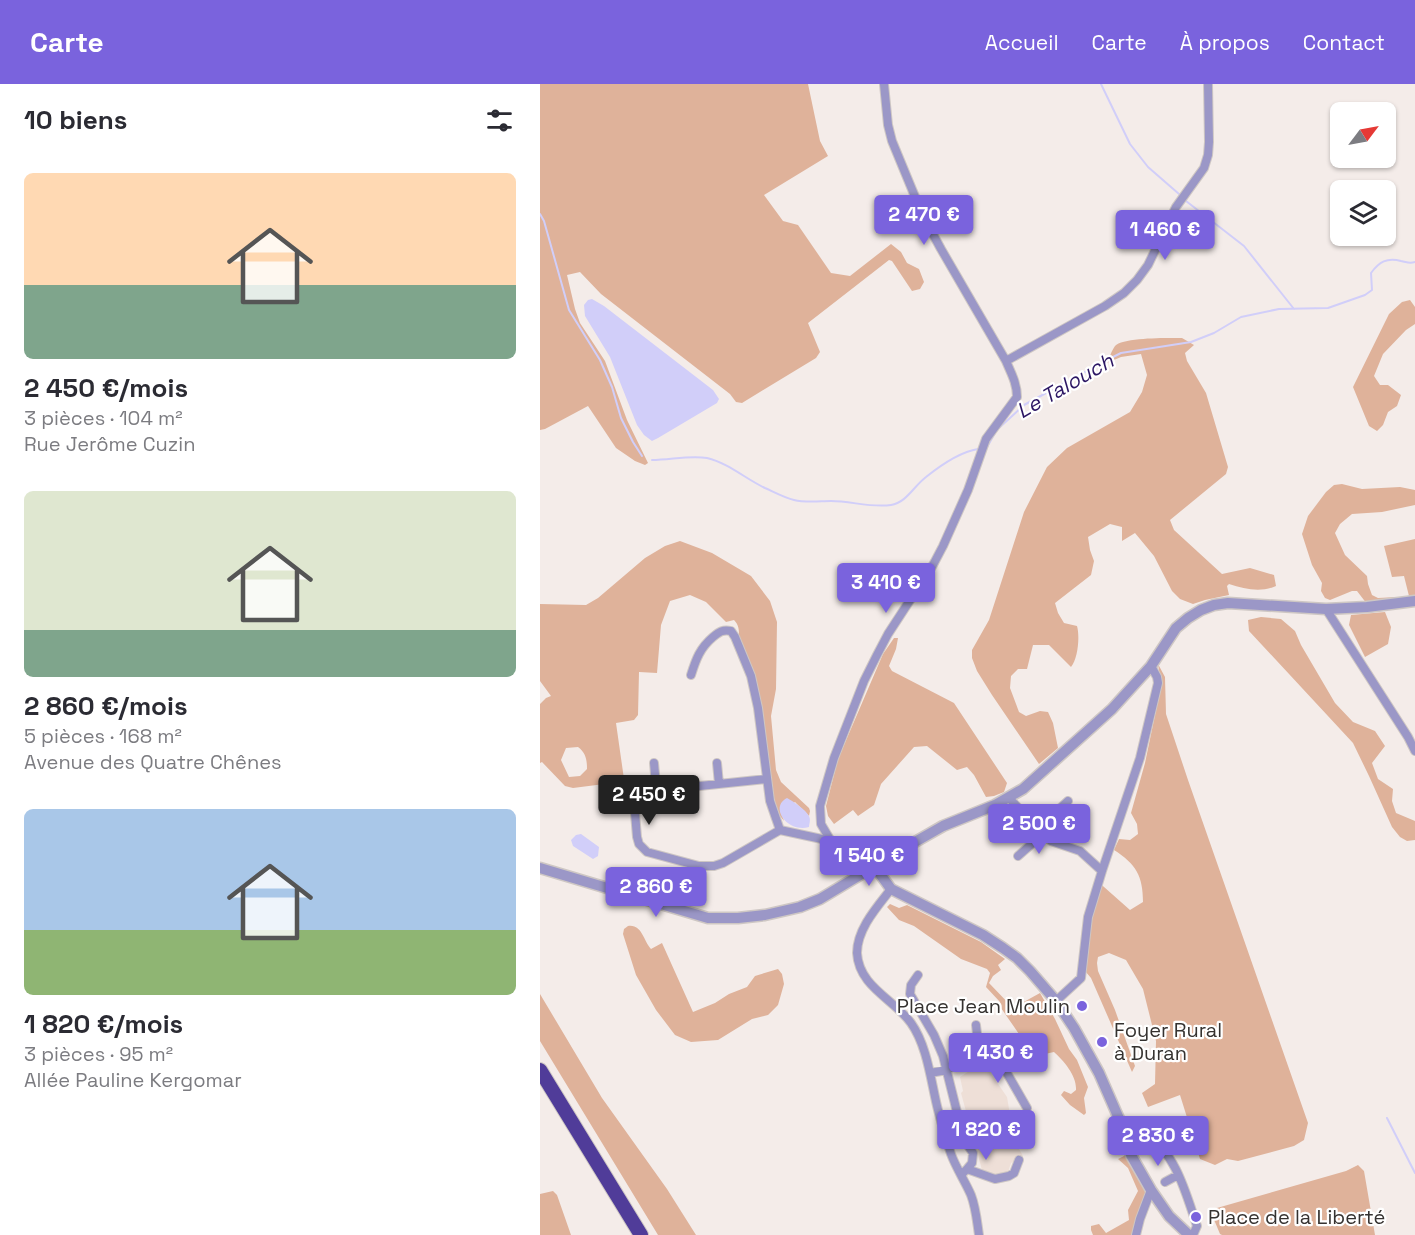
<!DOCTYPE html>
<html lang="fr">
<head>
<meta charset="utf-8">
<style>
	:root { --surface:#fff; --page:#f7f7f7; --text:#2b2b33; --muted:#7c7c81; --accent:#7a63dd }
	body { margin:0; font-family:"Space Grotesk",sans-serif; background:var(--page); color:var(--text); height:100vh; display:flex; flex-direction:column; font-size:22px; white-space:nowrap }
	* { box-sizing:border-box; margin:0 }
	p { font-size:20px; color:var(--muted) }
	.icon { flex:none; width:33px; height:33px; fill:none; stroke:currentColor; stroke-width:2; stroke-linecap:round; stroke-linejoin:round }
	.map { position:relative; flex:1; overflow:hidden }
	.side { display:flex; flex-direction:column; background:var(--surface); width:540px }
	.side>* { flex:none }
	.needle { width:39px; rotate:58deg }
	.fabs { position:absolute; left:790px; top:18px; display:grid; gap:12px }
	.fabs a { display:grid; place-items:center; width:66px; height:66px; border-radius:9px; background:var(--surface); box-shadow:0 2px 4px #0004; font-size:30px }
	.price { position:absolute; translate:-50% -51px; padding:0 14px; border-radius:6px; background:var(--accent); color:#fff; font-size:20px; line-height:39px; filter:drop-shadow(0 2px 3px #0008) }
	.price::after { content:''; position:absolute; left:50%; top:36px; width:18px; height:14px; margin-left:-9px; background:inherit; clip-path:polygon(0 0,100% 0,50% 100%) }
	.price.on { background:#222; color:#fff }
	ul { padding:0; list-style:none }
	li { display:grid; align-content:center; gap:12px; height:318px; padding:0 24px }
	li span { display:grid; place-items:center; height:186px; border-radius:9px; color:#555 }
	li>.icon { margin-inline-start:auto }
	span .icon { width:108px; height:108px; fill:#fffc; stroke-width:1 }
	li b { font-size:26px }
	h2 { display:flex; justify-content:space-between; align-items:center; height:72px; padding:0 24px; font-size:26px }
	header { display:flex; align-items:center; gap:36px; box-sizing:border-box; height:84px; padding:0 30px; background:var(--accent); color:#fff }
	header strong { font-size:28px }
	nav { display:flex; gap:33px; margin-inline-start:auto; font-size:21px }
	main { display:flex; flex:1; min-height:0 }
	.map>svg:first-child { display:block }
	.built { fill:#eedfd7 }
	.green { fill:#dfb29a; fill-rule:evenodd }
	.water { fill:#d1cef9 }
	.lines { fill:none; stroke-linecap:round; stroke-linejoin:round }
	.stream { stroke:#d1cef9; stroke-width:2 }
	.minor-casing { stroke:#cec7c4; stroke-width:10 }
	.tertiary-casing { stroke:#cec7c4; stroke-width:13 }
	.trunk-casing { stroke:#cec7c4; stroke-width:16 }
	.minor { stroke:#9b97c7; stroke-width:8 }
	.tertiary { stroke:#9b97c7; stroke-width:10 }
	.trunk { stroke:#503c99; stroke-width:14 }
	.poi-dot { fill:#7a63dd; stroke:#fff; stroke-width:2 }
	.labels { text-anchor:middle; stroke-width:4.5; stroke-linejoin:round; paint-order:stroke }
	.poi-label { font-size:20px; fill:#353230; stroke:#fff; text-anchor:start }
	.water-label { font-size:21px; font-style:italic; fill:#2c1664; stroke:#fff }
</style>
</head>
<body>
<header>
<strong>Carte</strong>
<nav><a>Accueil</a><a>Carte</a><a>À propos</a><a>Contact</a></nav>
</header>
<main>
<section class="side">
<h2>10 biens<svg class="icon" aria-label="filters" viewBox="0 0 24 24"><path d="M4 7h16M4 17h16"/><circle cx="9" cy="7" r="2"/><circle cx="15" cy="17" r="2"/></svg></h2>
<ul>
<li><span style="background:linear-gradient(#ffd9b3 60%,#7fa58c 0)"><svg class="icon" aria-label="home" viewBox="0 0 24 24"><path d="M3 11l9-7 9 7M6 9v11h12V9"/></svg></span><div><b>2 450 €/mois</b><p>3 pièces · 104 m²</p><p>Rue Jerôme Cuzin</p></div></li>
<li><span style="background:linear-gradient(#dfe7d0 75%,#7fa58c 0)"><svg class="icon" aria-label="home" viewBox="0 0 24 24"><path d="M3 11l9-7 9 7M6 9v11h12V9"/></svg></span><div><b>2 860 €/mois</b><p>5 pièces · 168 m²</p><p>Avenue des Quatre Chênes</p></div></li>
<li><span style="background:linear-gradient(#a9c7e8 65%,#8fb573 0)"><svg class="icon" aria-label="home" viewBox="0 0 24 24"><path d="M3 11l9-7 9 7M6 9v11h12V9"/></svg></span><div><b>1 820 €/mois</b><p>3 pièces · 95 m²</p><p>Allée Pauline Kergomar</p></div></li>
</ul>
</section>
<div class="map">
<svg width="875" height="1151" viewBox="0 0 875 1151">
	<rect width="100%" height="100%" fill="#f4ece9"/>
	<path class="built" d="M443,978L467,1013L472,1043L478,1053L474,1056L483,1072L471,1079L468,1088L459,1091L450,1089L442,1086L421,1009L423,1007L420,993Z"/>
	<path class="green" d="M0,0H268L280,57L288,72L224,111L243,137L258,141L291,189L310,192L351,160L361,168L367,179L379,185L384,198L380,205L372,207L352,177L349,176L268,239L280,268L276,274L202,319L196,318L190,310L61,210L40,188L27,191L35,225L40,239L65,277L87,336L108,379L105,381L95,377L76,364L48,322L5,345L0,346Z
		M870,216L875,223V240L866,246L843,270L834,292L840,301H848L861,311L857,322L848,328L843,341L837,347L829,342L813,303L849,230L862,218Z
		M642,254L654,261L645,269L647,277L666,309L688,383L686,390L630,436L634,446L682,490L710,484L734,491L736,502C720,509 705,505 689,500L687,502L689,511L665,516L653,520L640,515L632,507L614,472L595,449L582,457V443L570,440L548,453L550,466L554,477L551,491L515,519L518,529L524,539L537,542C540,552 538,575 531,583L509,561H493L487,585H478L471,592L470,604L479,628L486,632L500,627L508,628L513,639L518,664L499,680L452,611L437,587L432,574V566L449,536L484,428L507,383L527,364L590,328L602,308L607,291L601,270L581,273L567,279C569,274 572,266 575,262C583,253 629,254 642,254Z
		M802,400L822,405L860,403L875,406V421L842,428L812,430L800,440L795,449L805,471L827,492L828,500L832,511L838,514L857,513V517L827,520L817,507H812L790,516L785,514L781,507L782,499L772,481L762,450L768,432L786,408L794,401Z
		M875,455V511L869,512L864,492L852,493L844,462Z
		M140,457L172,469L211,492L230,517L237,538L236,605L231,632L236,686L241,698L269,724L270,727L269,732L255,718L241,728L244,737L237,728L199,553C199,546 199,541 194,536L186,538L166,518L150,511L130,517L121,541L117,589L99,588L98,631L94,636L76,639L84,695L80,698L33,704L25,702L2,678L0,679V620L6,614L11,612L0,597V520L46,521L58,514L105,474L125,462ZM38,663C46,669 47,676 47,685L40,692L29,693L21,676L26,664Z
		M845,528L851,543L848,560L825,573L809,541L811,531Z
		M721,533L741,535L755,547L761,561L795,619L813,638L835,647L845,662L832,679L838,695L853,705L852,717L856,729L875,737V756L867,757L860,753L852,743L829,692L813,659L709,547L708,536Z
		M354,554H358L356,565L349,582L352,587L414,619L467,699L464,708L454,712L446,713L434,691L427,683L417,686L387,662L374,663L341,700L334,721L318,732L313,726L294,740L288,732L286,722L298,675L343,570Z
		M618,580L625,593L626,630L648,696L768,1039L764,1056L754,1062L698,1077L687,1075L675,1081L660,1075L640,1011L608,1023L602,1009L615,1000L616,957L603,905L586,876L569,869L558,873L557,879L558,887L575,926L595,982L592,988L551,894L540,881L544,833L555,795L590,826L603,818C603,792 596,780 574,766L579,755L590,756L598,750L597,740L591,729L605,679L621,602Z
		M350,820L359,824L367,821L441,858L465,875L458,881L461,886L453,892L449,899L473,924L500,909L515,935L529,965L537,976L548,1003L544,1014L546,1029L544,1031L530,1021L521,1011L524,1007L531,1010L536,1006C537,992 524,977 514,968L500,971L486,949L479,950L461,924L460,918L446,903L450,889L447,885L421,875L374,842L359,836L347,823Z
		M88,842C102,840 103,856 111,865L122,859L153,928L175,919L189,910L207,903L215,892L238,885L242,890L244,900L238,921L228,931L212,935L178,956L151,958L135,951L116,926L96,891L83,850L84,845Z
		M0,910L62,1014L127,1105L156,1151H118L0,957Z
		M588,1070L608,1107L594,1151H553L551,1146V1142L559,1140L566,1149L589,1136L588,1126L598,1107L588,1084L578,1075Z
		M818,1081L824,1087L835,1151H682L680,1150L670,1126L806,1087Z
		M13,1107L17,1111L31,1151H0V1110Z"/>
	<path class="water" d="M52,215L64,222L173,306L179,315L177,319L118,354L112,357L104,351L97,341L70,273L45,232L44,221L48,216Z
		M247,714C253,717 266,726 269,732C271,736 269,740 269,743C247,749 229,723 247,714Z
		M41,750L59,763L58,772L53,775L33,762L31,756L36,751Z"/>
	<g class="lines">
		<path class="stream" d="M561,0L590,60L608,83L639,110
			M646,117L704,162L754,225
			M0,130L4,137L29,226L60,276L72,303L81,334L93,358L102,372
			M459,344L484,321L567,276L581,269L651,258L674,249L701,233L739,225L788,224L825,211L832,206L831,189C839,178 847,173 861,177C867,178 869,180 875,178
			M446,365L455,349
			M112,376C130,376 150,371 167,374C188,379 206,395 225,404C234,408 245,414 254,416C266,419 280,417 291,417C311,417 331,424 351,421C366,419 374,402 386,393C401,381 419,368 438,365
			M847,1034L875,1089"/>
		<defs>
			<path id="minor" d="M466,277L565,222L584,209L597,196L608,181L636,123L664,84L668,71L669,58L668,0
				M786,525L868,653L875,667
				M151,591C156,575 160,564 173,553C179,548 183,545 191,547L195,553L211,592L218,624L230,717L240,746
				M114,679L116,701
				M177,679L179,700
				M227,695L131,705L125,704L116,701L107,703L97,711L94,717L97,753L99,760L107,768L159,782H174L183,779L240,746
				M469,714L503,750L511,757L540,767L562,787
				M498,745L528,717
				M240,746L291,757
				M478,772L503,750
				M321,791L314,779L291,757L281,740L280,722L294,674L324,597L337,571L348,550L393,481L403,462L428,406L446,355L477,313C477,299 471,289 466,277L401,165L383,132L352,57L348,41L344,0
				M351,805C337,823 317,845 317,869C319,903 354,915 371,939C388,963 391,999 398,1026C402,1041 406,1055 411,1070C416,1084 425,1097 431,1111C436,1124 437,1138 439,1151
				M378,891L371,901L370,910L394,951L403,972L424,1056L433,1069L432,1079L427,1085L421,1091
				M516,917L541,894L548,833L562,787L600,674L618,599L617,593L611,582
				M436,941L439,967
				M439,967L464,984L487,1024
				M390,989L407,986L439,967
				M584,1046C585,1046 591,1044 593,1044C598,1044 602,1047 606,1050C636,1069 646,1110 657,1142L653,1151
				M427,1085L455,1095L469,1092L474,1089L479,1076
				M625,1098L638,1091
				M596,1151L600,1135L611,1106"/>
			<path id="tertiary" d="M335,783L351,805L443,851L463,864L477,874L490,887L516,917L534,944L559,989L584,1046L591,1071L611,1106L629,1132L649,1151
				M0,784L168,834H198L225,831L260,823L280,815L375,758L403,742L455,721L483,705L572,625L611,582L636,544L648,534L661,526L674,521L688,519L786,525L827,523L875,517"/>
			<path id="trunk" d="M0,986L101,1151"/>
		</defs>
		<use href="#minor" class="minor-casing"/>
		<use href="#tertiary" class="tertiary-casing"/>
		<use href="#trunk" class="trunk-casing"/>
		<use href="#minor" class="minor"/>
		<use href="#tertiary" class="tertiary"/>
		<use href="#trunk" class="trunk"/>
	</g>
	<g class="poi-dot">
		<circle cx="542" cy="922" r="6"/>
		<circle cx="562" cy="958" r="6"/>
		<circle cx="656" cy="1133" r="6"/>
	</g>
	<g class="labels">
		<g class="poi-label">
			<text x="530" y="929" text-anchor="end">Place Jean Moulin</text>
			<text x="574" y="953">Foyer Rural<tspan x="574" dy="23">à Duran</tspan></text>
			<text x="668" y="1140">Place de la Liberté</text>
		</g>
		<g class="water-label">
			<text transform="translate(525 302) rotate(-30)" y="7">Le Talouch</text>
		</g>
	</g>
</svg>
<div class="fabs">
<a><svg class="needle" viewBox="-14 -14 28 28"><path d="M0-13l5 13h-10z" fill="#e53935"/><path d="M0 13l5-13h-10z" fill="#7c7c81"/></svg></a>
<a><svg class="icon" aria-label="layers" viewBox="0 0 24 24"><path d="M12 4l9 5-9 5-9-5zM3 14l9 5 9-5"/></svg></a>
</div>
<b class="price" style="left:384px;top:162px">2 470 €</b>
<b class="price" style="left:625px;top:177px">1 460 €</b>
<b class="price" style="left:346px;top:530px">3 410 €</b>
<b class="price on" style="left:109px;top:742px">2 450 €</b>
<b class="price" style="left:499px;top:771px">2 500 €</b>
<b class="price" style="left:329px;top:803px">1 540 €</b>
<b class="price" style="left:116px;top:834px">2 860 €</b>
<b class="price" style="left:458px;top:1000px">1 430 €</b>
<b class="price" style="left:446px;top:1077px">1 820 €</b>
<b class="price" style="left:618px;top:1083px">2 830 €</b>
</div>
</main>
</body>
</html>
